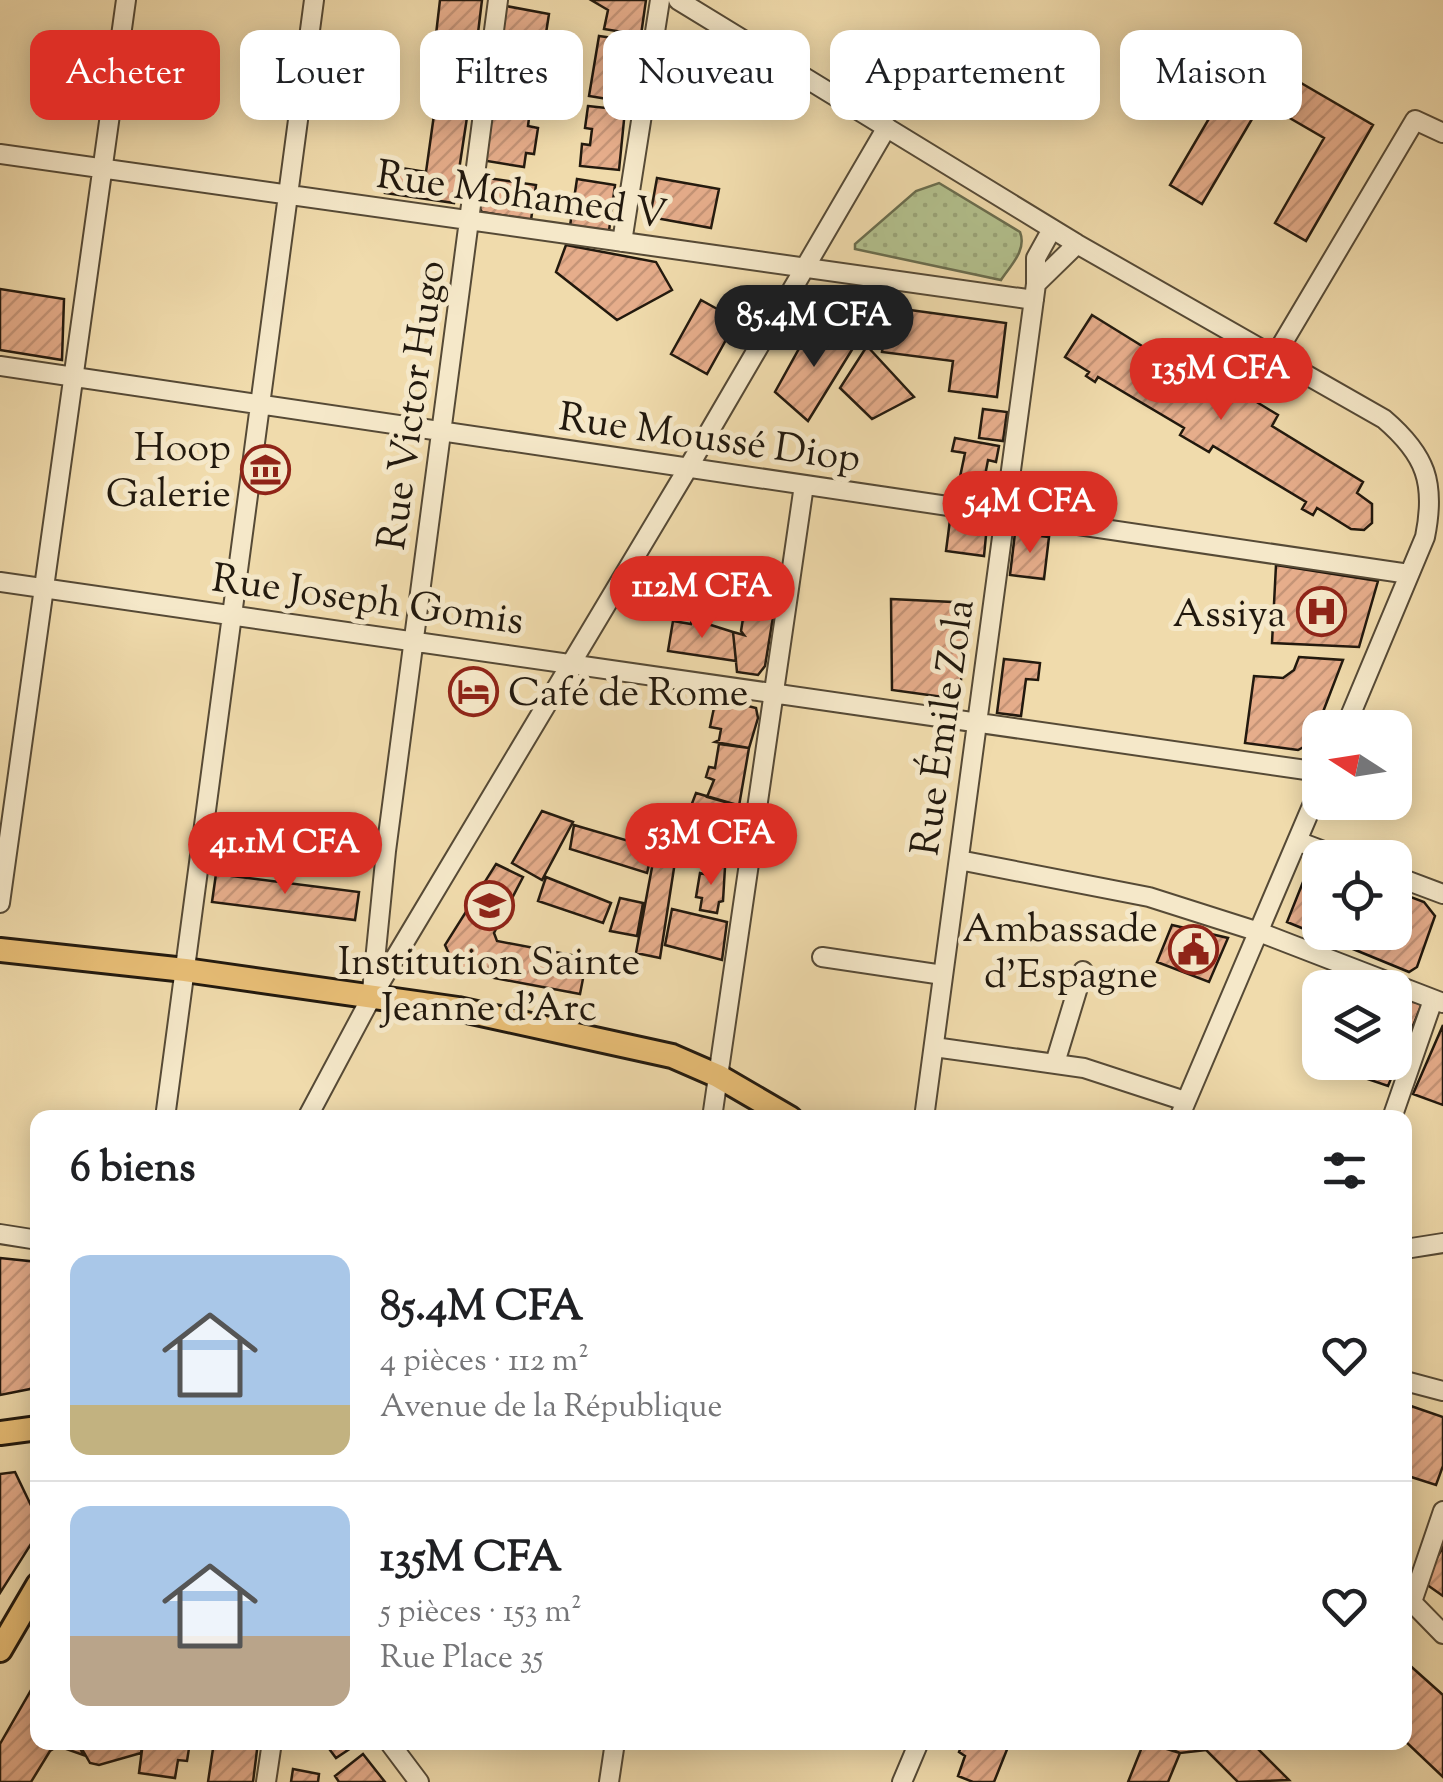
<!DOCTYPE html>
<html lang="fr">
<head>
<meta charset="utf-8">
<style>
	:root { --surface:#fff; --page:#f6f6f6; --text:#202124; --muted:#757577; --line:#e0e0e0; --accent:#d93025 }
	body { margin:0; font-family:"Sorts Mill Goudy",serif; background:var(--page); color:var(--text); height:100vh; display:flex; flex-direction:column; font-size:38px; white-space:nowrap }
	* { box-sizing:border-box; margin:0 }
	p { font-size:32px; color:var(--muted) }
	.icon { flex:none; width:55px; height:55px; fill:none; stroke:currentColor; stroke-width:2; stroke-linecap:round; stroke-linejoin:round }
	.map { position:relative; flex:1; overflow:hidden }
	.details { position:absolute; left:30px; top:1110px; width:1382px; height:640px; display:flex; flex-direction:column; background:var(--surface); border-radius:20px; box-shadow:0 5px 25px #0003 }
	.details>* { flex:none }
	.banner { position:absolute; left:30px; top:30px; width:1385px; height:90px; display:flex; gap:20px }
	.needle { width:65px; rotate:282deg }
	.controls { position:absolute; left:1302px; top:710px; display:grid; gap:20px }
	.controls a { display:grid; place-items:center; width:110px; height:110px; border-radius:20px; background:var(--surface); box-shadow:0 5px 25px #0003; font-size:50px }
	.price { position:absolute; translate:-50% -85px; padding:0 22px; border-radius:35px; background:var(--accent); color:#fff; font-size:32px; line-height:65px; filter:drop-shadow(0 2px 5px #0008) }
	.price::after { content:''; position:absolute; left:50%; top:60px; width:30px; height:22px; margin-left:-15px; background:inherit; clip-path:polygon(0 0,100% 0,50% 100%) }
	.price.on { background:#222; color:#fff }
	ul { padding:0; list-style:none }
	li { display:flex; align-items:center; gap:30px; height:250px; padding:0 40px }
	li+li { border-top:2px solid var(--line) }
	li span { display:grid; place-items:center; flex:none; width:280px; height:200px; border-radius:20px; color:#555 }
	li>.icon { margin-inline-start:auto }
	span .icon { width:120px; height:120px; fill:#fffc; stroke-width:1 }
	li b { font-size:42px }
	h2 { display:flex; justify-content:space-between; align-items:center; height:120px; padding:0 40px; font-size:42px }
	.tag { padding:0 35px; border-radius:20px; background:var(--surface); box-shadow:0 5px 25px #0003; font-size:35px; line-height:90px }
	.tag.on { background:var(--accent); color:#fff }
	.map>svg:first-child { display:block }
	.garden { fill:url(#garden-dots); stroke:#6a6d4e; stroke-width:2.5 }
	.building { fill:url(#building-hatch); stroke:#22190e; stroke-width:2.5 }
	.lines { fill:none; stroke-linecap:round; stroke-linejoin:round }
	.minor-casing { stroke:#564a36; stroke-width:22 }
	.major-casing { stroke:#22190e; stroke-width:28 }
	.minor { stroke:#f5e8c9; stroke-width:18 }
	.major { stroke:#e8be76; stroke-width:22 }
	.labels { text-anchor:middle; stroke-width:10; stroke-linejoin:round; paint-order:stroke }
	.street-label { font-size:40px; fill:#22190e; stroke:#f5e8c9 }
	.poi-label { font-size:40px; fill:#22190e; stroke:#f5e8c9; text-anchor:end }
</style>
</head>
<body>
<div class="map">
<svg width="1443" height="1782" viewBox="0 0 1443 1782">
	<defs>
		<pattern id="garden-dots" width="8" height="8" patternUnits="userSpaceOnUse" patternTransform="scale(2.5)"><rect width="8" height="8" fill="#b3c18e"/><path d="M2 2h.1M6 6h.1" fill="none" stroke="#9aa579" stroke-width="1.8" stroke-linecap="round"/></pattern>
		<pattern id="building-hatch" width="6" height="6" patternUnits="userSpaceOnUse" patternTransform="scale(2.5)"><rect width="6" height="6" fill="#e6ad8b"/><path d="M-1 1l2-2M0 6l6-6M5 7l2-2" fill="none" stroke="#c59477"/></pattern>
	</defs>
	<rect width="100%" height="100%" fill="#f0dbac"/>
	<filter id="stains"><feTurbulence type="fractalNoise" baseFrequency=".002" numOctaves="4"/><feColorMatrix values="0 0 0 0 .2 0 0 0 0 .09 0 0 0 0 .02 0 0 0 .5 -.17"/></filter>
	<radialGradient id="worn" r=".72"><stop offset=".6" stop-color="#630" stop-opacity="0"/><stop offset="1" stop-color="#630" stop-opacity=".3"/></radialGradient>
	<path class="garden" d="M939,183L1020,232C1027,250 1011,265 1001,280L855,249V244L916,191Z"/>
	<path class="building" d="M440,0H482L471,91L430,86Z
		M591,0H646L641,35L604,29L608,10Z
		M506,6L549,14L538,84L497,70Z
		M599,36L635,41L626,102L589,96Z
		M1248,52L1373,125L1306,241L1275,223L1324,138L1262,102L1202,204L1170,185Z
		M438,86L471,91L454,203L385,193L389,166L426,172Z
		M489,105L530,110L528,126L538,128L534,154L526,153L524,167L481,160Z
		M588,106L625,110L619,170L580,166L582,144L590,145L592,129L585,128Z
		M481,177L536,185L531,220L482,212L477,205Z
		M657,178L719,189L711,228L650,217Z
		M577,179L615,185L609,231L570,226Z
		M566,245L656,262L672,290L617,320L556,272Z
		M0,289L64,299L62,360L0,350Z
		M701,300L737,320L707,374L671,354Z
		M888,307L1006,323L997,397L949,391L953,361L882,352Z
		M1092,315L1231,401L1237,390L1278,415L1272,426L1363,482L1357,493L1372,504V523L1364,530L1351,529L1317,508L1313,515L1302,509L1306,502L1213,446L1209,452L1180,435L1184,428L1098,377L1095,382L1086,376L1089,372L1065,357Z
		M811,327L858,340L808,421L775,392Z
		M867,346L914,397L872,419L840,388Z
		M983,409L1007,412L1003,441L979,438Z
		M955,438L999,446L996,462L988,460L984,481L960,477L965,453L952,451Z
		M950,520L987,525L984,556L946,551Z
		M1015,533L1049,537L1044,579L1010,575Z
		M1276,565L1378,581L1359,647L1272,643Z
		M891,599L973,603L958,699L892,690Z
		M746,600L775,605L765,666L758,675L737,672L733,632L744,635L741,631Z
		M692,619L733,632L736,661L668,651L673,621L691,624Z
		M1299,657L1343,660L1311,743L1298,750L1245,743L1254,676L1283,678L1294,670Z
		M1004,659L1040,663L1038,680L1026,679L1021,716L997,713Z
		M716,698L756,708L758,718L749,748L715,742L719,740L721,729L710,727Z
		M719,744L749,748L739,806L707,797L714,780L706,777L709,767L715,768Z
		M696,793L744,807L737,858L691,841L696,830L683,827Z
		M542,811L573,822L542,880L512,863Z
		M574,825L653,848L647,873L570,849Z
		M656,846L677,849L660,958L636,953Z
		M1320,863V932H1395V891L1424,902L1435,916L1417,967L1409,972L1287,922L1309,867Z
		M496,864L523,877L494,933L497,941L587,958L580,994L457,971L445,945Z
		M706,864L725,867L723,901L719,902L717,913L700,910L702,898L696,897L700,873L704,874Z
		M216,874L359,892L355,920L212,902Z
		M546,877L611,903L603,923L538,901Z
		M620,898L643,903L637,936L610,931Z
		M672,909L727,922L722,960L665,945Z
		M1172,925L1228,938L1209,982L1157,962Z
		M1395,997L1422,1004L1388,1086L1347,1072L1351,1062H1395Z
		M1443,1025V1105L1413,1094Z
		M0,1258L38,1262V1382L30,1389L0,1395Z
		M1408,1405L1443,1417V1466L1436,1485L1405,1475V1414Z
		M15,1472L38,1520V1533L0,1593V1474Z
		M1443,1547V1596L1423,1582Z
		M1406,1662L1443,1695V1777L1405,1741Z
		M38,1678V1742H78L83,1755L58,1746L50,1751L31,1782H0V1744Z
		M143,1742L141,1753L99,1765L90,1763L78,1742Z
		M143,1742H190L187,1761L178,1760L175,1778L139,1773Z
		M214,1742H258L253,1782H208Z
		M324,1742H356L357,1744L336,1758Z
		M963,1742H1010L994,1782H973L958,1776L965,1756L959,1752Z
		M1144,1742L1180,1753L1168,1782H1128Z
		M1152,1742H1213L1206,1750L1180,1753Z
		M1213,1742H1251L1289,1780L1238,1782L1206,1750Z
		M363,1754L385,1782H339L335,1776Z
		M293,1769L319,1774L318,1782H291Z"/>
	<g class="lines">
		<defs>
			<path id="minor" d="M678,0L1077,244L1384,419C1426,455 1436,483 1425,537L1345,728
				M0,154L1034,300
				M622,242L660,0
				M1036,284L1077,244
				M1275,356L1415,120L1443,133
				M0,366L1409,574
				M0,582L1320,772
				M204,828L386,851
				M1297,841L1342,858
				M959,860L1149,897L1259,932L1443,1003
				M1395,876L1443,894
				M0,903L126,0
				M822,957L943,975
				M372,991L386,851L498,0
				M934,1047L1084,1068L1185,1101
				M1055,1063L1083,971
				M165,1118L314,0
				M307,1118L371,998L688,468L887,127
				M712,1118L804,485
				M924,1118L1036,284V258L1052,229
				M1179,1118L1320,787
				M1392,1118L1433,1000
				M0,1234L38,1240
				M1405,1249L1443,1243
				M1405,1381L1443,1391
				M1405,1595L1443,1634
				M1412,1602L1443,1511
				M389,1742L419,1782
				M266,1782L272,1742
				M609,1782L615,1742
				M902,1782L919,1742"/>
			<path id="major" d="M0,950L185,970L458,1009L672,1056L718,1076L790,1118
				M0,1433L38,1428
				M0,1650L38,1585"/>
		</defs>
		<use href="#minor" class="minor-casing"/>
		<use href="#major" class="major-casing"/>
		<use href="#minor" class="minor"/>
		<use href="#major" class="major"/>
	</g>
	<defs>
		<symbol id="museum-ring" viewBox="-11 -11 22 22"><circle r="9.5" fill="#f5e8c9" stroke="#8f2418" stroke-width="1.5"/><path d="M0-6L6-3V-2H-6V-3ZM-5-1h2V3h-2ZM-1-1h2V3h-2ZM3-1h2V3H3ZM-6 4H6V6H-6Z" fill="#8f2418"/></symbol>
		<symbol id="hospital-ring" viewBox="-11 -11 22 22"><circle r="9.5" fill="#f5e8c9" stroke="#8f2418" stroke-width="1.5"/><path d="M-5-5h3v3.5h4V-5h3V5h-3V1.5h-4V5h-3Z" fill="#8f2418"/></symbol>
		<symbol id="hotel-ring" viewBox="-11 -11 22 22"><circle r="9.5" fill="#f5e8c9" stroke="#8f2418" stroke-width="1.5"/><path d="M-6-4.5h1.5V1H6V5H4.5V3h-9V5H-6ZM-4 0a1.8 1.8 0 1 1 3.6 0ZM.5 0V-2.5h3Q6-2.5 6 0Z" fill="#8f2418"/></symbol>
		<symbol id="school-ring" viewBox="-11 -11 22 22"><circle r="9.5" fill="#f5e8c9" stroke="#8f2418" stroke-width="1.5"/><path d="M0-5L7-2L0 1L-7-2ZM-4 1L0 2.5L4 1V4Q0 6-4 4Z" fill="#8f2418"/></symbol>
		<symbol id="civic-ring" viewBox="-11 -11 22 22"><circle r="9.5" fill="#f5e8c9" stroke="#8f2418" stroke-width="1.5"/><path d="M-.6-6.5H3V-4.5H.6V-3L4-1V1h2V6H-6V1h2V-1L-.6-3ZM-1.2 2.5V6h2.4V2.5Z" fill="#8f2418"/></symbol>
	</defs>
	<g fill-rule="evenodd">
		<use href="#museum-ring" x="238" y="442" width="55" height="55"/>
		<use href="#hospital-ring" x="1294" y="584" width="55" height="55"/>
		<use href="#hotel-ring" x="446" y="664" width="55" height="55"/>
		<use href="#school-ring" x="462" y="878" width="55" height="55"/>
		<use href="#civic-ring" x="1166" y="922" width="55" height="55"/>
	</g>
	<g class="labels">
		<g class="street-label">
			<text transform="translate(522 193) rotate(8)" y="14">Rue Mohamed V</text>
			<text transform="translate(410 405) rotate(-82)" y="14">Rue Victor Hugo</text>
			<text transform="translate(710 436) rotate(8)" y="14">Rue Moussé Diop</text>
			<text transform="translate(368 598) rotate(8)" y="14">Rue Joseph Gomis</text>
			<text transform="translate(941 727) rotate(-82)" y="14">Rue Émile Zola</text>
		</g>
		<g class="poi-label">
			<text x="231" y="460">Hoop<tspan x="231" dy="46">Galerie</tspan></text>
			<text x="1286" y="626">Assiya</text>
			<text x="508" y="705" text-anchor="start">Café de Rome</text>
			<text x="1158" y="941">Ambassade<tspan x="1158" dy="46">d’Espagne</tspan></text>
			<text x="489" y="974" text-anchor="middle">Institution Sainte<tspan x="489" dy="46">Jeanne d'Arc</tspan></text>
		</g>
	</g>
	<rect width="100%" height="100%" filter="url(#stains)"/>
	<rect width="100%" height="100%" fill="url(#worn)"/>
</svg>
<div class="controls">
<a><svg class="needle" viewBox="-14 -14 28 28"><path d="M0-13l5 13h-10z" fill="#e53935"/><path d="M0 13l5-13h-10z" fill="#757577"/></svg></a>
<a><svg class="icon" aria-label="locate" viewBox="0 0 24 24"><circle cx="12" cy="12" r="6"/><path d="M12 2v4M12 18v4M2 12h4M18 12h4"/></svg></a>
<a><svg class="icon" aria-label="layers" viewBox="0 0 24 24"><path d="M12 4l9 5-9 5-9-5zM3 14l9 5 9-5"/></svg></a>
</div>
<b class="price on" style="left:814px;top:370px">85.4M CFA</b>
<b class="price" style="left:1221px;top:423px">135M CFA</b>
<b class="price" style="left:1030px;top:556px">54M CFA</b>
<b class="price" style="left:702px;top:641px">112M CFA</b>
<b class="price" style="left:711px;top:888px">53M CFA</b>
<b class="price" style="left:285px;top:897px">41.1M CFA</b>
<div class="banner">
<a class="tag on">Acheter</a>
<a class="tag">Louer</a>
<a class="tag">Filtres</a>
<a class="tag">Nouveau</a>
<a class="tag">Appartement</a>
<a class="tag">Maison</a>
</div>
<section class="details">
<h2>6 biens<svg class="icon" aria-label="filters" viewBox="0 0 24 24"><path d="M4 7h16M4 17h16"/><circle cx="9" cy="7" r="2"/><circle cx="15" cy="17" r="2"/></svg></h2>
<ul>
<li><span style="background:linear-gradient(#a9c7e8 75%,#c2b280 0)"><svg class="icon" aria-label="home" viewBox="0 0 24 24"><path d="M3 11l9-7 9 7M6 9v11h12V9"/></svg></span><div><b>85.4M CFA</b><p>4 pièces · 112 m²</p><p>Avenue de la République</p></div><svg class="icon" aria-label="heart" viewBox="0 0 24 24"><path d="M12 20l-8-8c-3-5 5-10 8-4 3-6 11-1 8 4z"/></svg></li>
<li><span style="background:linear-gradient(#a9c7e8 65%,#b9a48a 0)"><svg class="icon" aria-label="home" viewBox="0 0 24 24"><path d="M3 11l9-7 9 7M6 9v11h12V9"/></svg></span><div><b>135M CFA</b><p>5 pièces · 153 m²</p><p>Rue Place 35</p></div><svg class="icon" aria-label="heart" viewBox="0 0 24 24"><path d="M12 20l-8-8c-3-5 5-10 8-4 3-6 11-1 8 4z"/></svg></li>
</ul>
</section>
</div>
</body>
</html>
